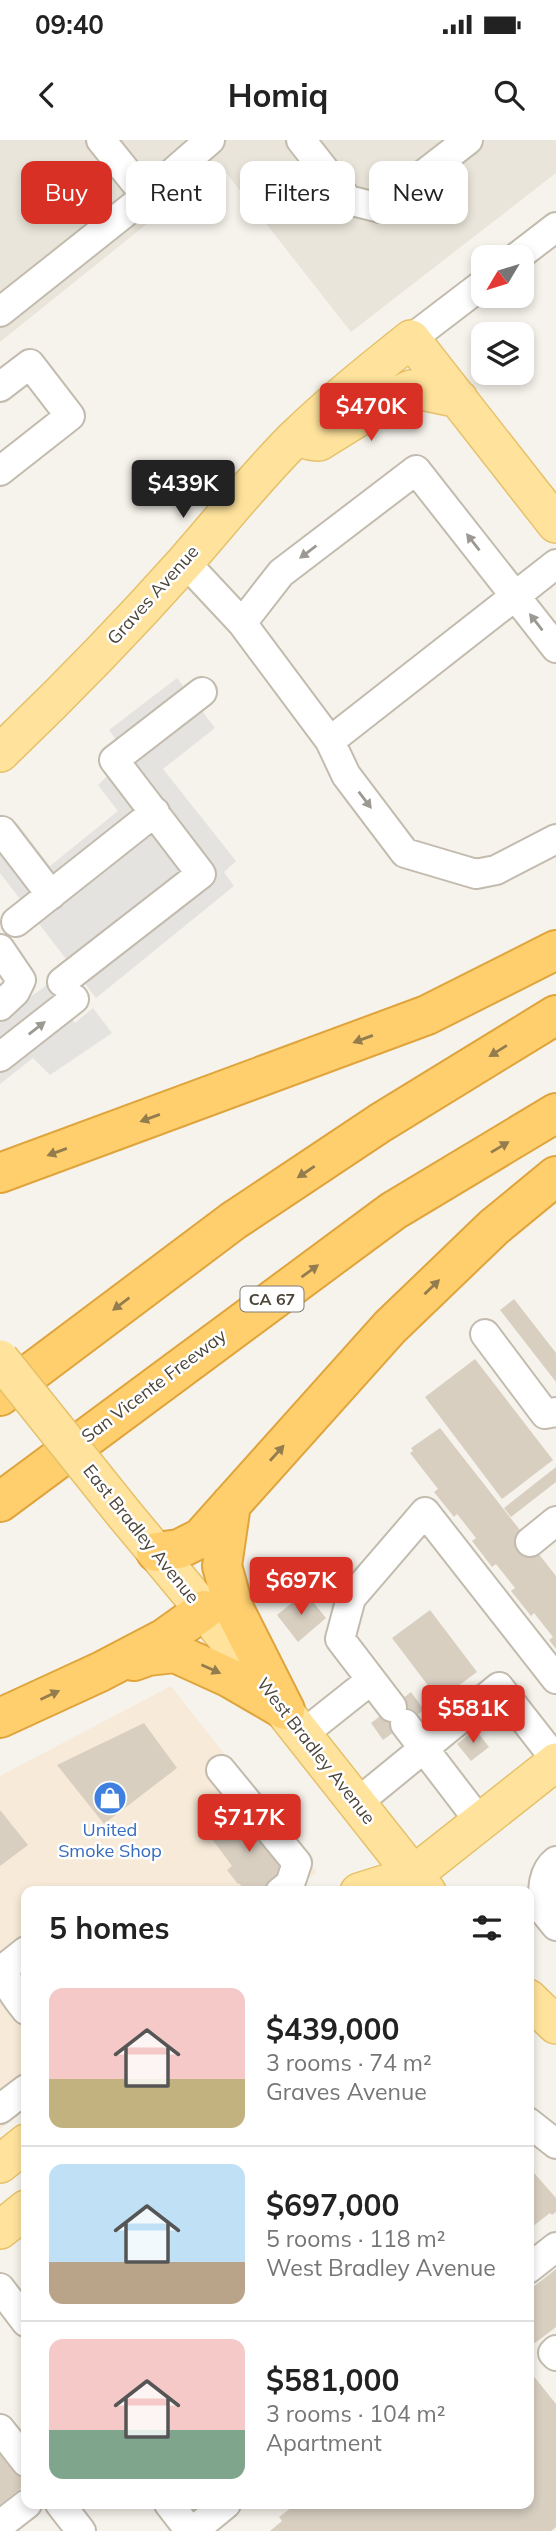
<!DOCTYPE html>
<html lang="en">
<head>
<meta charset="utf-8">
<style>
	:root { --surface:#fff; --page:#f6f6f6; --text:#222; --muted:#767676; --line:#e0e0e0; --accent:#d93025 }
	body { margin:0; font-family:Mulish,sans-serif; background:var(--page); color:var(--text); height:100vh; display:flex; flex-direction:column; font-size:26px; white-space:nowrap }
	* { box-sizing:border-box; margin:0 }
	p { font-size:23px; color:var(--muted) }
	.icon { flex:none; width:38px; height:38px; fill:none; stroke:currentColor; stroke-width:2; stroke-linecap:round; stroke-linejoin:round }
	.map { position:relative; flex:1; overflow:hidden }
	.side { position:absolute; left:21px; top:1746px; width:513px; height:623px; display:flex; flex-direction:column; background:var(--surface); border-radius:14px; box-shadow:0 4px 10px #0003 }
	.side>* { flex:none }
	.banner { position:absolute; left:21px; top:21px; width:514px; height:63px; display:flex; gap:14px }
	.needle { width:46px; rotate:232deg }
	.fabs { position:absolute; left:471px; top:105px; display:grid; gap:14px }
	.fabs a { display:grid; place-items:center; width:63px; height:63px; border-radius:14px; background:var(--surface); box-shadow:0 4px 10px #0003; font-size:35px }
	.price { position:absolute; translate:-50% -60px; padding:0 16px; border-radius:7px; background:var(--accent); color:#fff; font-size:23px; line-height:46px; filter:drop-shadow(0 2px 4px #0008) }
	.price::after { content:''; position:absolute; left:50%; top:42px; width:21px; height:16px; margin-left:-10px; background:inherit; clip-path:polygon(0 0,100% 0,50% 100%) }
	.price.on { background:#222; color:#fff }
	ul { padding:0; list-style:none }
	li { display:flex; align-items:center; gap:21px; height:175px; padding:0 28px }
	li+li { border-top:2px solid var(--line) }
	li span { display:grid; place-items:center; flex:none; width:196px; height:140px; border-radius:14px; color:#555 }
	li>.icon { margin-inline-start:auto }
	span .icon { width:84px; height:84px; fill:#fffc; stroke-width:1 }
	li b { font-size:30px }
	h2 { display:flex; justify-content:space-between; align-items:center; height:84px; padding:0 28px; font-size:30px }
	.tag { padding:0 24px; border-radius:14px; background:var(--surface); box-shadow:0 4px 10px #0003; font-size:24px; line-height:63px }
	.tag.on { background:var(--accent); color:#fff }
	.status { display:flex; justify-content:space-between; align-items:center; height:49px; padding:0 35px; background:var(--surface); direction:ltr }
	.status svg { height:19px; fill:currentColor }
	header { display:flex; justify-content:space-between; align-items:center; height:91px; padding:0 28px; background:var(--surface); font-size:32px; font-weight:700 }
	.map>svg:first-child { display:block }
	.residential { fill:#eae5da }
	.commercial { fill:#f7ead8 }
	.parking { fill:#e5e3e0 }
	.building { fill:#d8cfc1 }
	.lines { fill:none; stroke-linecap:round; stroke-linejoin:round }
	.minor-casing { stroke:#c2bbae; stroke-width:32 }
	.major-casing { stroke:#e6c16a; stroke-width:40 }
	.highway-casing { stroke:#e0a43c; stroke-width:42 }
	.minor { stroke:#fff; stroke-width:28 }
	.major { stroke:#ffe39c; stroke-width:37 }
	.highway { stroke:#ffcf6e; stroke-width:38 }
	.major-bridge-casing { stroke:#e6c16a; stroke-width:40; stroke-linecap:butt }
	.major-bridge { stroke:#ffe39c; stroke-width:37 }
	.oneway { fill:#9c9892 }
	.oneway2 { fill:#937c4e }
	.labels { text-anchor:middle; stroke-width:5; stroke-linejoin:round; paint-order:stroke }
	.shield { fill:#fff; stroke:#817c74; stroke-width:2 }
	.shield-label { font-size:16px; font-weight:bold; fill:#4b4439 }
	.street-label { font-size:18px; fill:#4b4439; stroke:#fff }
	.shop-label { font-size:18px; fill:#366cbe; stroke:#fff }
</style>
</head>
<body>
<div class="status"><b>09:40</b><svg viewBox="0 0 49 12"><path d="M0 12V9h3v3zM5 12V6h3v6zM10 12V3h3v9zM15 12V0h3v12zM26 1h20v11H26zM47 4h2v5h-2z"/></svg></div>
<header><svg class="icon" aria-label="back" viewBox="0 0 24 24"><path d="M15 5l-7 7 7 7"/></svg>Homiq<svg class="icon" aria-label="search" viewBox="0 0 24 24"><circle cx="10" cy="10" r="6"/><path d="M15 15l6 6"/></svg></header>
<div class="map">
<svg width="556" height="2391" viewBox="0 0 556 2391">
	<rect width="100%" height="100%" fill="#f6f3ec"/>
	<path class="residential" d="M0,0H556V33L351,192L220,25L0,202Z"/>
	<path class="commercial" d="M171,1546L317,1732L293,1752H26V1968L0,1989V1636Z"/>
	<path class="parking" d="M177,538L215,588L163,629L236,721L224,732L234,746L96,858L0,733V696L17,683L50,726L118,671L98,645L128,616L109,590Z
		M48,844L75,883L93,868L112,893L50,935L33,918L0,944V880Z"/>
	<path class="building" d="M514,1159L556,1213V1242L500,1170Z
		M475,1219L553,1320L502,1359L425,1257Z
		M440,1288L556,1436V1509L549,1500L553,1497L534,1473L531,1476L511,1451L515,1448L496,1424L492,1427L472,1401L476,1398L457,1374L454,1377L434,1352L438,1349L410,1313L413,1311L411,1308Z
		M556,1327V1342L511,1377L504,1368Z
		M305,1452L326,1478L298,1502L277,1475Z
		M430,1470L477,1532L439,1560L392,1498Z
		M411,1552L424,1570L383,1600L371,1583Z
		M144,1583L177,1628L104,1684L57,1625Z
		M475,1589L489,1607L471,1621L457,1604Z
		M244,1669L286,1723L270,1752H246L239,1743L238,1744L227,1730L232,1726L209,1695Z
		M0,1670L28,1705L0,1726Z
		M528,2026L556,2058V2072L552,2075L550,2073L528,2090Z
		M556,2129V2187L535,2203L528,2195V2151Z
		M528,2229L556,2264V2387L551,2391H270L282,2381L279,2377L296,2364H528Z
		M0,2302L26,2335V2344L0,2365Z"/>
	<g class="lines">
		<defs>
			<path id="minor" d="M101,0L146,56
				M301,0L348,60L380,68L468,0
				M517,117L556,87
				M0,172L146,56L210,0
				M411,199L483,144
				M0,247L30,224L70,276L0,331
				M185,422L242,483
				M556,508L416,330L281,433L242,483L330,601L346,635L405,713L476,734L496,730L556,699
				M330,601L556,424
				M2,691L51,755
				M16,782L155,672
				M0,809L21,840L15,852L0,866
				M62,842L201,734L114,620L202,552
				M0,917L74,859
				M485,1194L545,1274L556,1272
				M530,1402L556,1381
				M392,1567L340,1499L351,1458L425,1372L556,1539
				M405,1584L480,1682
				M303,1594L371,1540
				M221,1630L297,1723L290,1744L280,1752
				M357,1663L499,1547L556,1620
				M556,1721C541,1733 543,1752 543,1770L556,1786
				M26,1811L6,1827C5,1845 15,1856 26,1870
				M0,1969L26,1949
				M528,1982L556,2004
				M528,2129L556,2107
				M0,2148L26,2182
				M556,2210L553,2213L556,2216
				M0,2289L26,2322
				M60,2364L81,2391
				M169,2364L190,2391
				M0,2385L27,2364
				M193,2391L226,2364"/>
			<path id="major" d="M310,301L319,302L385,261L411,249L459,259
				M0,613C64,552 126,488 185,422C221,381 255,338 294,299C331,263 371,231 411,199L556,384
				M125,1375L204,1470L427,1752
				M359,1752L413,1735
				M403,1752L413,1735L556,1622
				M528,1858L556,1885
				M0,2024L26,2003
				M0,2090L26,2069"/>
			<path id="highway" d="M0,1033L427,875L556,810
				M0,1256L233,1081L380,983L556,875
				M0,1362L393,1071L556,973
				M231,1364L222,1426L234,1469L285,1570
				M156,1412L179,1409L201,1398L390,1187L494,1087L556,1036
				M134,1521L148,1516L175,1513L230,1538L285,1570
				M0,1578L100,1532L165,1498L204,1470"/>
		</defs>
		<use href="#minor" class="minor-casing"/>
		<use href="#major" class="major-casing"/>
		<use href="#highway" class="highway-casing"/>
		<use href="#minor" class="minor"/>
		<use href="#major" class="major"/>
		<use href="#highway" class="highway"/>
		<defs>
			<path id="major-bridge" d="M0,1219L125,1375"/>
		</defs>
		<use href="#major-bridge" class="major-bridge-casing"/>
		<use href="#major-bridge" class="major-bridge"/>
	</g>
	<defs><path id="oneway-solid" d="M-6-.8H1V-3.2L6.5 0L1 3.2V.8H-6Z" transform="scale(1.75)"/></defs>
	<g class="oneway">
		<use href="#oneway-solid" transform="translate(473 402) rotate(-128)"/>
		<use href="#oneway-solid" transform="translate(308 412) rotate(143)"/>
		<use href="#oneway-solid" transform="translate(536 482) rotate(-128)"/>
		<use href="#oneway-solid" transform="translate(365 660) rotate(53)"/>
		<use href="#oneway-solid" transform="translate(37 888) rotate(-38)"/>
	</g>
	<g class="oneway2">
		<use href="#oneway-solid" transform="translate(363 899) rotate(160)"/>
		<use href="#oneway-solid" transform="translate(498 911) rotate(148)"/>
		<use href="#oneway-solid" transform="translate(150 978) rotate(160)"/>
		<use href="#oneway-solid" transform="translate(500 1007) rotate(-31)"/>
		<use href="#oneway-solid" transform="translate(57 1012) rotate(160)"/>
		<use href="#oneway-solid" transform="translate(306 1032) rotate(146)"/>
		<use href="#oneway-solid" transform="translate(310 1131) rotate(-36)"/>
		<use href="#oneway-solid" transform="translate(432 1147) rotate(-44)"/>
		<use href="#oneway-solid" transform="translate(121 1164) rotate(143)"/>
		<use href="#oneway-solid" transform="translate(277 1313) rotate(-48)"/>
		<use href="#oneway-solid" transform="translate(211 1529) rotate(24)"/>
		<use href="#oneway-solid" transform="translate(50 1555) rotate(-25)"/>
	</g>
	<defs>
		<symbol id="shop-disc" viewBox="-11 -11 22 22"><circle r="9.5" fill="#3f7fe0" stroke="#fff"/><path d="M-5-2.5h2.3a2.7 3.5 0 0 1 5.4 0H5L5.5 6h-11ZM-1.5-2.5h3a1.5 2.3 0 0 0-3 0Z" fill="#fff"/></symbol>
	</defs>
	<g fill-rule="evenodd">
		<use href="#shop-disc" x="91" y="1639" width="38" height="38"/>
	</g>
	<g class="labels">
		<rect class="shield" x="240.5" y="1146.5" width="63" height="25" rx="5"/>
		<g class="shield-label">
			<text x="272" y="1165">CA 67</text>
		</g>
		<g class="street-label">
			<text transform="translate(153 455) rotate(-48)" y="6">Graves Avenue</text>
			<text transform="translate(154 1246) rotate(-37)" y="6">San Vicente Freeway</text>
			<text transform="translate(141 1394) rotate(51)" y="6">East Bradley Avenue</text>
			<text transform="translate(316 1611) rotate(52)" y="6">West Bradley Avenue</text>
		</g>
		<g class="shop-label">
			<text x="110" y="1696">United<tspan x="110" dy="21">Smoke Shop</tspan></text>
		</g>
	</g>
</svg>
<div class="fabs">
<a><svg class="needle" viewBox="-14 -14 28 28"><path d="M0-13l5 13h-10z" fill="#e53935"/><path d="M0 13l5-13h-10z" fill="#767676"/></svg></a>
<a><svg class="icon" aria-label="layers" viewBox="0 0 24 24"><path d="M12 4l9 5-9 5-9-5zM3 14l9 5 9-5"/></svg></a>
</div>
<b class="price" style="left:371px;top:303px">$470K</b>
<b class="price on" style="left:183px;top:380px">$439K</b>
<b class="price" style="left:301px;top:1477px">$697K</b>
<b class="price" style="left:473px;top:1605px">$581K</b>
<b class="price" style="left:249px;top:1714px">$717K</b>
<div class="banner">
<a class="tag on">Buy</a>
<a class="tag">Rent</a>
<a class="tag">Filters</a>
<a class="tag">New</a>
</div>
<section class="side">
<h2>5 homes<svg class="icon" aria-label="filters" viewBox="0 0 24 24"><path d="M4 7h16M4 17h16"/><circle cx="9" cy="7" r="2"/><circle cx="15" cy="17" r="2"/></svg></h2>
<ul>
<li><span style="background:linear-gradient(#f6c9c9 65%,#c2b280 0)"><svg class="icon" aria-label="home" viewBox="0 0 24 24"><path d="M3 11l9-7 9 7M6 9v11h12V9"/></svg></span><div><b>$439,000</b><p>3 rooms · 74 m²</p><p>Graves Avenue</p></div></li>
<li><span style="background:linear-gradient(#bfe0f5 70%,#b9a48a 0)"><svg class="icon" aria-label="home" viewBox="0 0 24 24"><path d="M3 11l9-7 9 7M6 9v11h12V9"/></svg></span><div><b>$697,000</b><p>5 rooms · 118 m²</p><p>West Bradley Avenue</p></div></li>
<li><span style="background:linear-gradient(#f6c9c9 65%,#7fa58c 0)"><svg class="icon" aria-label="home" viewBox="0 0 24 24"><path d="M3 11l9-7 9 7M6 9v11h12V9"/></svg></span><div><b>$581,000</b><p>3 rooms · 104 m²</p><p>Apartment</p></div></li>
</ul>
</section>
</div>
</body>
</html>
